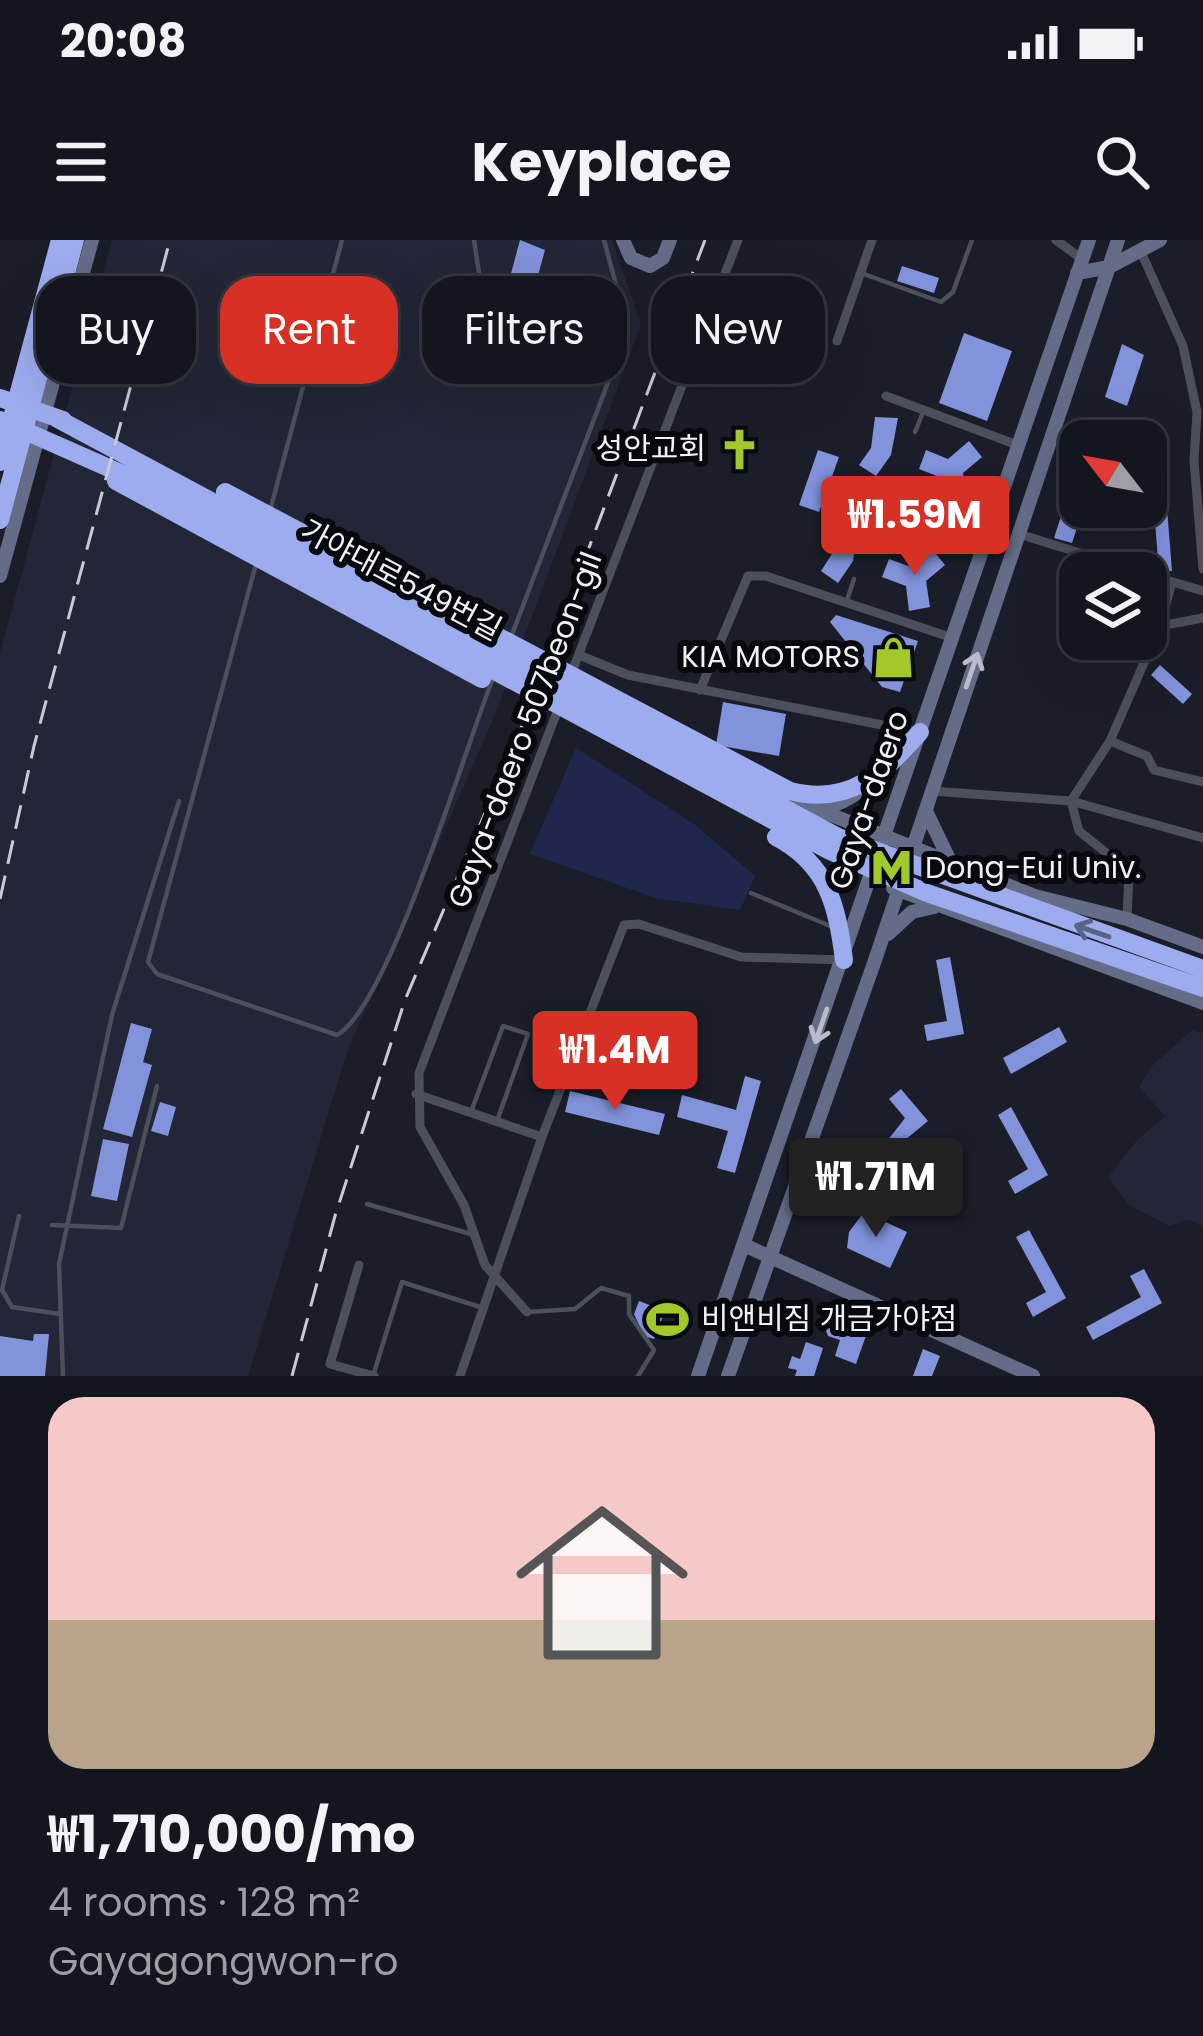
<!DOCTYPE html>
<html lang="en">
<head>
<meta charset="utf-8">
<style>
	:root { --surface:#14161f; --page:#21232c; --text:#f1f3f6; --muted:#9d9fa4; --line:#33353d; --accent:#d93025 }
	body { margin:0; font-family:Poppins,"Noto Sans KR",sans-serif; background:var(--page); color:var(--text); height:100vh; display:flex; flex-direction:column; font-size:45px; white-space:nowrap }
	* { box-sizing:border-box; margin:0 }
	p { font-size:39px; color:var(--muted) }
	.icon { flex:none; width:66px; height:66px; fill:none; stroke:currentColor; stroke-width:2; stroke-linecap:round; stroke-linejoin:round }
	.map { position:relative; height:1136px; overflow:hidden }
	.side { display:flex; flex-direction:column; background:var(--surface); flex:1 }
	.side>* { flex:none }
	.hud { position:absolute; left:36px; top:36px; width:1131px; height:108px; display:flex; gap:24px }
	.needle { width:78px; rotate:301deg }
	.fabs { position:absolute; left:1059px; top:180px; display:grid; gap:24px }
	.fabs a { display:grid; place-items:center; width:108px; height:108px; border-radius:24px; background:var(--surface); box-shadow:0 12px 48px #0002,0 0 0 3px var(--line); font-size:60px }
	.price { position:absolute; translate:-50% -102px; padding:0 27px; border-radius:12px; background:var(--accent); color:#fff; font-size:39px; line-height:78px; filter:drop-shadow(0 3px 6px #0008) }
	.price::after { content:''; position:absolute; left:50%; top:72px; width:36px; height:27px; margin-left:-18px; background:inherit; clip-path:polygon(0 0,100% 0,50% 100%) }
	.price.on { background:#222; color:#fff }
	ul { padding:0; list-style:none }
	li { display:grid; align-content:center; gap:24px; height:636px; padding:0 48px }
	li span { display:grid; place-items:center; height:372px; border-radius:36px; color:#555 }
	li>.icon { margin-inline-start:auto }
	span .icon { width:216px; height:216px; fill:#fffc; stroke-width:1 }
	li b { font-size:51px }
	.tag { padding:0 42px; border-radius:36px; background:var(--surface); box-shadow:0 12px 48px #0002,0 0 0 3px var(--line); font-size:42px; line-height:108px }
	.tag.on { background:var(--accent); color:#fff }
	.status { display:flex; justify-content:space-between; align-items:center; height:84px; padding:0 60px; background:var(--surface); direction:ltr }
	.status svg { height:33px; fill:currentColor }
	header { display:flex; justify-content:space-between; align-items:center; height:156px; padding:0 48px; background:var(--surface); font-size:54px; font-weight:700 }
	.map>svg:first-child { display:block }
	.built { fill:#222636 }
	.green { fill:#20274d }
	.building { fill:#8292db }
	.lines { fill:none; stroke-linecap:round; stroke-linejoin:round }
	.lane { stroke:#4c505d; stroke-width:4.5 }
	.street { stroke:#4c505d; stroke-width:9 }
	.secondary { stroke:#646c88; stroke-width:14 }
	.highway { stroke:#9cacee; stroke-width:18 }
	.rail { stroke:#c9cbd4; stroke-width:3; stroke-dasharray:24 12; stroke-linecap:butt }
	.oneway { stroke:#b8bccc }
	.oneway2 { stroke:#596389 }
	.labels { text-anchor:middle; stroke-width:12; stroke-linejoin:round; paint-order:stroke }
	.poi-label { font-size:30px; fill:#f0f2fa; stroke:#07090d; text-anchor:end }
	.street-label { font-size:30px; fill:#f0f2fa; stroke:#07090d }
</style>
</head>
<body>
<div class="status"><b>20:08</b><svg viewBox="0 0 49 12"><path d="M0 12V9h3v3zM5 12V6h3v6zM10 12V3h3v9zM15 12V0h3v12zM26 1h20v11H26zM47 4h2v5h-2z"/></svg></div>
<header><svg class="icon" aria-label="menu" viewBox="0 0 24 24"><path d="M4 6h16M4 12h16M4 18h16"/></svg>Keyplace<svg class="icon" aria-label="search" viewBox="0 0 24 24"><circle cx="10" cy="10" r="6"/><path d="M15 15l6 6"/></svg></header>
<div class="map">
<svg width="1203" height="1136" viewBox="0 0 1203 1136">
	<rect width="100%" height="100%" fill="#1b1e29"/>
	<path class="built" d="M112,0H612L641,85L497,470L347,812L248,1136H0V413Z
		M1192,790L1203,794V987L1189,979L1169,986L1129,965L1108,938L1136,901L1165,876L1139,847L1152,826Z"/>
	<path class="green" d="M576,508L694,584L755,636L740,670L656,658L530,614Z"/>
	<path class="building" d="M520,0L545,10L525,83L516,81L510,101L494,97Z
		M902,26L939,38L934,53L897,41Z
		M964,93L1012,111L987,181L939,163Z
		M1122,104L1144,115L1127,166L1105,157Z
		M875,177L898,178L891,215L876,236L859,225L871,208Z
		M969,201L982,217L963,233L967,259L946,262L942,238L919,229L926,210L948,219Z
		M818,210L839,217L819,272L799,265Z
		M1166,256L1172,331L1159,332L1153,257Z
		M1062,273L1080,279L1072,303L1054,298Z
		M837,284H859L853,321L838,343L821,331L832,314Z
		M932,309L945,325L926,341L930,367L909,371L906,346L882,337L889,319L911,327Z
		M836,375L918,401L900,452L882,447L830,382Z
		M1160,425L1192,454L1183,464L1151,435Z
		M723,462L786,474L779,516L716,505Z
		M950,717L964,794L927,801L924,785L947,781L936,720Z
		M131,783L152,789L143,822L152,825L132,897L103,889Z
		M1059,787L1067,802L1011,834L1003,818Z
		M745,836L761,841L735,933L717,928L728,891L677,877L682,855L736,870Z
		M901,849L928,881L905,900L877,942L863,932L905,878L889,859Z
		M570,851L665,874L659,895L565,872Z
		M160,862L176,867L168,896L151,891Z
		M1011,867L1048,935L1015,954L1008,941L1028,929L998,875Z
		M103,899L129,904L117,961L91,956Z
		M864,972L907,992L890,1028L847,1008L849,992Z
		M1029,990L1066,1058L1033,1077L1026,1063L1046,1052L1016,997Z
		M1144,1029L1162,1063L1093,1100L1086,1087L1141,1057L1130,1036Z
		M639,1061L665,1071L654,1099L644,1096L634,1074Z
		M834,1072L839,1088L868,1090L856,1124L835,1116L840,1100L828,1096L821,1077Z
		M34,1094H49L45,1136H0V1096L33,1101Z
		M806,1102L823,1108L814,1136H795L797,1130L788,1128L792,1116L800,1119Z
		M923,1109L940,1116L932,1136H913Z"/>
	<g class="lines">
		<path class="lane" d="M474,0L492,119L576,143L589,144L611,134
			M861,33L941,62L953,52L972,0
			M915,192L924,170
			M271,267L342,0
			M256,324L148,722L157,734L337,795C390,766 466,503 494,436
			M846,363L854,339
			M511,397L628,90L604,0
			M751,653L835,688
			M471,872L503,786L528,794L497,881
			M367,964L471,994
			M19,976L2,1050L12,1067L60,1074
			M52,985L121,988L157,846
			M527,1072L575,1069L601,1048L629,1056V1074L654,1110L638,1136
			M63,1136L59,1024L112,775L179,561
			M373,1136L402,1042L480,1067"/>
		<path class="street" d="M1056,0L1082,19
			M1141,12L1183,106L1197,172L1194,221L1203,329
			M837,101L872,0
			M886,156L1020,206
			M1019,294L1144,333
			M1146,334L1203,351
			M1160,386L1203,378
			M579,415L628,435L918,492
			M570,437L738,0
			M700,450L748,336H766L953,398
			M1110,501L1147,516L1154,530L1203,542
			M931,551L1071,561L1203,598
			M1127,679L1129,631L1079,591L1071,561L1110,501L1160,386L1172,342
			M416,854L542,897L460,1136
			M542,897L624,685L639,684L741,717L844,720
			M359,1025L330,1124L374,1136
			M527,1072L485,1025L464,965L420,887L419,833L560,464"/>
		<path class="secondary" d="M623,0L631,18L650,26L663,18L670,0
			M1077,33L1109,27L1160,0
			M0,336L92,0
			M782,562C814,571 836,571 862,549
			M819,570L1035,656L1127,679L1203,707
			M926,571L950,621
			M893,648L1203,763
			M888,694L912,672L934,667
			M744,1005L1033,1136
			M698,1136L1089,0
			M728,1136L874,723L1118,0"/>
		<path class="highway" d="M0,158L63,180
			M56,178L838,597L1203,729
			M0,180L152,247L830,611L927,653L1203,748
			M0,222L60,0
			M116,241L482,439
			M225,252L790,551C849,566 883,534 920,492
			M0,280L75,0
			M776,597C828,624 837,666 844,720"/>
		<path class="rail" d="M0,659L34,506L170,0
			M292,1136L335,976L405,760L518,496L705,0"/>
	</g>
	<defs><path id="oneway-shaft" d="M-6 0H5M1.5-3L5.5 0L1.5 3" fill="none" stroke-width="1.6" stroke-linecap="round" stroke-linejoin="round" transform="scale(3)"/></defs>
	<g class="oneway">
		<use href="#oneway-shaft" transform="translate(972 430) rotate(-71)"/>
		<use href="#oneway-shaft" transform="translate(821 786) rotate(109)"/>
	</g>
	<use class="oneway2" href="#oneway-shaft" transform="translate(1092 691) rotate(-161)"/>
	<defs>
		<symbol id="church-bare" viewBox="-9 -9 18 18"><path d="M-1.2-6h2.4v3.5h3.3v2.4h-3.3V6h-2.4V-.1h-3.3v-2.4h3.3Z" fill="#a1c92a" stroke="#07090d" stroke-width="2.5" paint-order="stroke"/></symbol>
		<symbol id="shop-bare" viewBox="-9 -9 18 18"><path d="M-5-2.5h2.3a2.7 3.5 0 0 1 5.4 0H5L5.5 6h-11ZM-1.5-2.5h3a1.5 2.3 0 0 0-3 0Z" fill="#a1c92a" stroke="#07090d" stroke-width="2.5" paint-order="stroke"/></symbol>
		<symbol id="metro-bare" viewBox="-9 -9 18 18"><path d="M-5.5 5V-5H-3L0 0L3-5H5.5V5H3V-.5L0 4L-3-.5V5Z" fill="#a1c92a" stroke="#07090d" stroke-width="2.5" paint-order="stroke"/></symbol>
		<symbol id="stadium-bare" viewBox="-9 -9 18 18"><path d="M0-5a6.5 5 0 1 0 0 10a6.5 5 0 1 0 0-10ZM-3.5-1.8h7v3.6h-7Z" fill="#a1c92a" stroke="#07090d" stroke-width="2.5" paint-order="stroke"/></symbol>
	</defs>
	<g fill-rule="evenodd">
		<use href="#church-bare" x="710" y="180" width="59" height="59"/>
		<use href="#shop-bare" x="864" y="388" width="59" height="59"/>
		<use href="#metro-bare" x="862" y="598" width="59" height="59"/>
		<use href="#stadium-bare" x="638" y="1050" width="59" height="59"/>
	</g>
	<g class="labels">
		<g class="poi-label">
			<text x="706" y="219">성안교회</text>
			<text x="860" y="427">KIA MOTORS</text>
			<text x="925" y="638" text-anchor="start">Dong-Eui Univ.</text>
			<text x="701" y="1089" text-anchor="start">비앤비짐 개금가야점</text>
		</g>
		<g class="street-label">
			<text transform="translate(401 340) rotate(28)" y="10">가야대로549번길</text>
			<text transform="translate(525 490) rotate(-69)" y="10">Gaya-daero 507beon-gil</text>
			<text transform="translate(869 560) rotate(-71)" y="10">Gaya-daero</text>
		</g>
	</g>
</svg>
<div class="fabs">
<a><svg class="needle" viewBox="-14 -14 28 28"><path d="M0-13l5 13h-10z" fill="#e53935"/><path d="M0 13l5-13h-10z" fill="#9d9fa4"/></svg></a>
<a><svg class="icon" aria-label="layers" viewBox="0 0 24 24"><path d="M12 4l9 5-9 5-9-5zM3 14l9 5 9-5"/></svg></a>
</div>
<b class="price" style="left:915px;top:338px">₩1.59M</b>
<b class="price" style="left:615px;top:873px">₩1.4M</b>
<b class="price on" style="left:876px;top:1000px">₩1.71M</b>
<div class="hud">
<a class="tag">Buy</a>
<a class="tag on">Rent</a>
<a class="tag">Filters</a>
<a class="tag">New</a>
</div>
</div>
<section class="side">
<ul>
<li><span style="background:linear-gradient(#f6c9c9 60%,#b9a48a 0)"><svg class="icon" aria-label="home" viewBox="0 0 24 24"><path d="M3 11l9-7 9 7M6 9v11h12V9"/></svg></span><div><b>₩1,710,000/mo</b><p>4 rooms · 128 m²</p><p>Gayagongwon-ro</p></div></li>
</ul>
</section>
</body>
</html>
